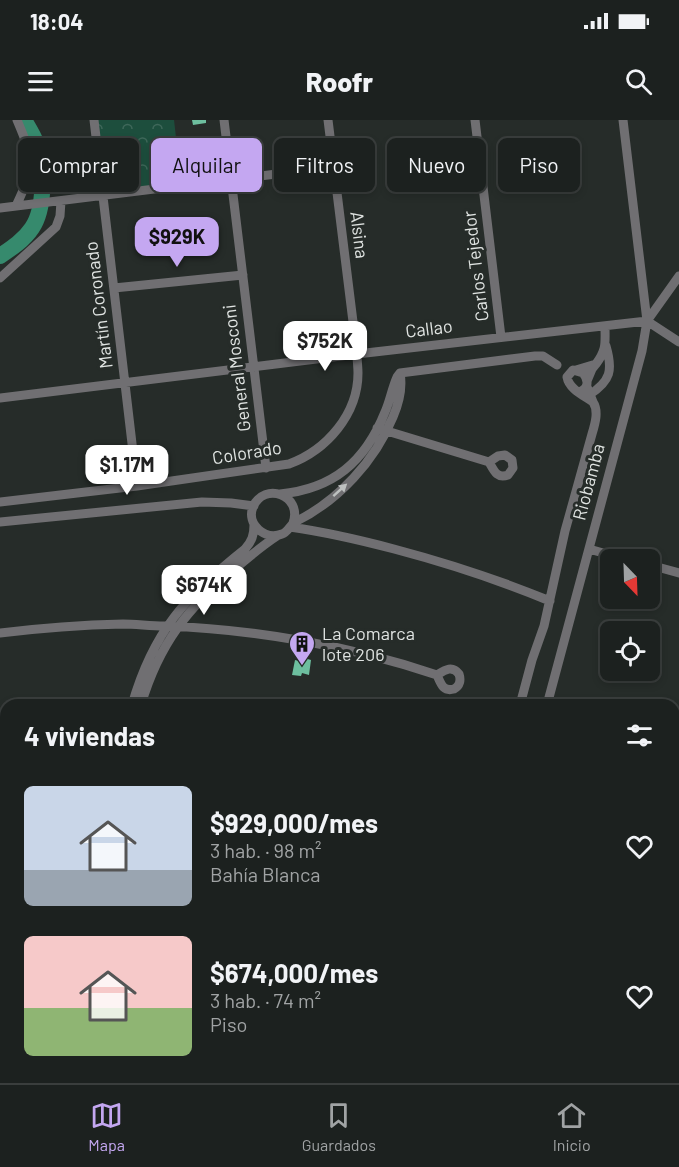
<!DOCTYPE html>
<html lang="es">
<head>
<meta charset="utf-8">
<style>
	:root { --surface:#1c211f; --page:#252928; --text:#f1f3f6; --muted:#a0a3a4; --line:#3a3e3d; --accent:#c4a7f1 }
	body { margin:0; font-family:Barlow,sans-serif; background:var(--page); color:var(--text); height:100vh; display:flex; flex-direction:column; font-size:22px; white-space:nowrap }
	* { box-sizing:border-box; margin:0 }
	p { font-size:20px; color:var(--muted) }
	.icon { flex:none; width:33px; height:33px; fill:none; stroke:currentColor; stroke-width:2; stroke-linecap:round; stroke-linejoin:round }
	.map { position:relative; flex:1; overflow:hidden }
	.drawer { position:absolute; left:0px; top:579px; width:680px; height:384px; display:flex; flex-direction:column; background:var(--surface); border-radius:18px 18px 0 0; box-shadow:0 3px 9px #0003,0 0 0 2px var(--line) }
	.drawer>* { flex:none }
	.hud { position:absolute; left:18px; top:18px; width:644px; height:54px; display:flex; gap:12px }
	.needle { width:39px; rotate:157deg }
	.controls { position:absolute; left:600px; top:429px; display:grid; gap:12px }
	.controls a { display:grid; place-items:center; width:60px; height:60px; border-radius:9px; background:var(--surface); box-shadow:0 3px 9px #0003,0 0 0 2px var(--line); font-size:30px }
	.price { position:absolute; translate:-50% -51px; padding:0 14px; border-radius:12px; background:#fff; color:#222; font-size:20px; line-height:39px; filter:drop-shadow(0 2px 3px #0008) }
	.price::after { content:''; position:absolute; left:50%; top:36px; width:18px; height:14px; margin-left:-9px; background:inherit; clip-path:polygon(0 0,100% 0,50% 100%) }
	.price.on { background:var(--accent); color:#111 }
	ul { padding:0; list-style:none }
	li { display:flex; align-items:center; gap:18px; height:150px; padding:0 24px }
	li span { display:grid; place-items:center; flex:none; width:168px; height:120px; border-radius:9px; color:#555 }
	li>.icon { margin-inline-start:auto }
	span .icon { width:72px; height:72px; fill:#fffc; stroke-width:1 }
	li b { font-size:26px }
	h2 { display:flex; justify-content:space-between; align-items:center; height:72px; padding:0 24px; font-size:26px }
	.tag { padding:0 21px; border-radius:9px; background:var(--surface); box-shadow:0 3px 9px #0003,0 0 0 2px var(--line); font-size:21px; line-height:54px }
	.tag.on { background:var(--accent); color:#111 }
	.status { display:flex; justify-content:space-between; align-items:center; height:42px; padding:0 30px; background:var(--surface); direction:ltr }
	.status svg { height:16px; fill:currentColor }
	header { display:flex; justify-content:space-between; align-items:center; height:78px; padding:0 24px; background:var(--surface); font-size:27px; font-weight:800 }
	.tabs { display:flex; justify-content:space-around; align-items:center; height:84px; border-top:2px solid var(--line); background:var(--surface); font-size:16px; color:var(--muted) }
	.tabs a { display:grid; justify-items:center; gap:3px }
	.tabs .on { color:var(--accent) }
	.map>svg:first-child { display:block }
	.park { fill:url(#park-crowns) }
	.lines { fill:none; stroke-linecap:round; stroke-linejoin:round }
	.river { stroke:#368a6d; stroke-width:16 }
	.building { fill:#6dbf9f }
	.minor { stroke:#706f72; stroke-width:9 }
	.oneway { fill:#bec1c0 }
	.labels { text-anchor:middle; stroke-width:6; stroke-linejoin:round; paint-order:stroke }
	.street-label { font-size:18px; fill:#e0e4e2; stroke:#262c29 }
	.poi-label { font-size:18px; fill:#e0e4e2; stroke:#262c29; text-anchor:start }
</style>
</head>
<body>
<div class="status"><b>18:04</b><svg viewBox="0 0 49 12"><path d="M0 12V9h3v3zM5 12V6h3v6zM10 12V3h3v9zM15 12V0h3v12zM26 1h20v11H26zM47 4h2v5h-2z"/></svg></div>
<header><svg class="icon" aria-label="menu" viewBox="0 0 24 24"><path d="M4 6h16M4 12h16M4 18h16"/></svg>Roofr<svg class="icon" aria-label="search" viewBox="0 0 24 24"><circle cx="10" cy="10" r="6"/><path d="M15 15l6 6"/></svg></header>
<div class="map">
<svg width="679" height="963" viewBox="0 0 679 963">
	<defs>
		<pattern id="park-crowns" width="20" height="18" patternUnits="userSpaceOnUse" patternTransform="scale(1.5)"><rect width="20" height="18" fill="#1d4e3d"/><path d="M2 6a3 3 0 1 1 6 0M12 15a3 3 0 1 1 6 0" fill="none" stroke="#3e6759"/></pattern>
	</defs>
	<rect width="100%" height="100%" fill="#262c29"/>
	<path class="park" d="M98,0H174L181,62L106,71Z"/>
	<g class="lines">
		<path class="river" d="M0,136C12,128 24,120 32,108C45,89 45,47 37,25C34,16 29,8 24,0"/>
	</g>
	<path class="building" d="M192,0H206V3L193,5Z
		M210,21L213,46L183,49L181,32L200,29L199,23Z
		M304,538L311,540L309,555L302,553L301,556L292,555L295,540L303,542Z"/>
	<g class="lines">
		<path class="minor" d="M94,0L137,366
			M224,0L266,348
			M475,0L501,217
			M623,0L647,201
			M16,86C35,46 34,40 17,0
			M0,88L334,47
			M0,158L56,107L60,96L61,81
			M114,168L243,155
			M647,201L679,222
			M596,244C607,229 605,223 605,206
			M576,250L596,244L592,249L587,261
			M400,253L535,236H543L557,245
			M578,272C589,270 589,260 583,253L573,250L567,257C569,269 583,275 593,282L587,267
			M589,275C611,261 613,250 606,226
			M0,278L357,234L647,201
			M377,308L489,342C494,351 497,359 508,355L513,348L512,340L505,335L498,336L489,342
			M280,374C333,369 365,342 385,292C390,281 392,268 397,257L400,253
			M0,382L137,366L289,344C327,330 358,294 358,253C358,247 357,240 357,234L328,0
			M0,402L202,382L231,383L254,386
			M293,403C303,375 264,361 253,387C246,404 265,421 282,414C288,412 290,405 295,402C338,381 375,341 393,297C399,283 403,269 400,253
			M290,407C325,412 360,420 394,429C447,443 499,460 550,481
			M589,429L628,440
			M650,445L679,453
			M0,513C41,508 82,505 123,504C136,504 150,506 164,506C253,509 352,526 437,555C441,564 443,572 454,569C460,566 461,560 459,554C452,545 445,550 437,555
			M132,585C153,511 186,476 245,429C252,421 254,415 254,405
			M141,585C159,524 188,487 237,447C250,436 263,425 277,416
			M520,585L532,540L544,506L565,411L592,314C595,304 599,291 593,282
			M547,585L642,231L647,201L679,156
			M0,623L6,622
			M674,723L679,702
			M0,734L6,733
			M0,846H6
			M674,854L679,856
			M233,957L262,963
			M0,959L12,957
			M114,963L115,957
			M123,963L124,957
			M421,963L423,957
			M447,963L448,957
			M611,963L612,957"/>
	</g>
	<defs><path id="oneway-solid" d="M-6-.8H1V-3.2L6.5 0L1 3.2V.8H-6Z" transform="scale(1.5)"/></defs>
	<use class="oneway" href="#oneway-solid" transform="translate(340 370) rotate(-42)"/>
	<defs>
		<symbol id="building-pin" viewBox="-11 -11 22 30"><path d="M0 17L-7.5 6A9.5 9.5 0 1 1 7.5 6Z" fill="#c4a7f1" stroke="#262c29"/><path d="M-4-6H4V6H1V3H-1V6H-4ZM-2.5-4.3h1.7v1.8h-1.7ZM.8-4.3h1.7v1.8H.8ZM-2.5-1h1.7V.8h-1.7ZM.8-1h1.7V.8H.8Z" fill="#111"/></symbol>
	</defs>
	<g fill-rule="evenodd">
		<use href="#building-pin" x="287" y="509" width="30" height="40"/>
	</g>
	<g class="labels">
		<g class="street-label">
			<text transform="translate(359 115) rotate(83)" y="6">Alsina</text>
			<text transform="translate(476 146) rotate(-97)" y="6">Carlos Tejedor</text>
			<text transform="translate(99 185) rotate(-97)" y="6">Martín Coronado</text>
			<text transform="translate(429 209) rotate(-7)" y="6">Callao</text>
			<text transform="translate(237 248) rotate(-97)" y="6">General Mosconi</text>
			<text transform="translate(247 333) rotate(-9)" y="6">Colorado</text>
			<text transform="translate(589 362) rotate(-75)" y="6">Riobamba</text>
		</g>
		<g class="poi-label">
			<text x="322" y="520">La Comarca<tspan x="322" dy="21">lote 206</tspan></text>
		</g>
	</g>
</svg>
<div class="controls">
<a><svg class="needle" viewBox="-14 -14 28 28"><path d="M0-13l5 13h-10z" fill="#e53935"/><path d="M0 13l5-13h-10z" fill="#a0a3a4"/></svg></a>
<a><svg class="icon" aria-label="locate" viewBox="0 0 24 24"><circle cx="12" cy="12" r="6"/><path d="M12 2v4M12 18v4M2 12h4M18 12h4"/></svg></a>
</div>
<b class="price on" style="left:177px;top:148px">$929K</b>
<b class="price" style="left:325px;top:252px">$752K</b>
<b class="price" style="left:127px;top:376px">$1.17M</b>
<b class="price" style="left:204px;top:496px">$674K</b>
<div class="hud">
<a class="tag">Comprar</a>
<a class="tag on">Alquilar</a>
<a class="tag">Filtros</a>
<a class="tag">Nuevo</a>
<a class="tag">Piso</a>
</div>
<section class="drawer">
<h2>4 viviendas<svg class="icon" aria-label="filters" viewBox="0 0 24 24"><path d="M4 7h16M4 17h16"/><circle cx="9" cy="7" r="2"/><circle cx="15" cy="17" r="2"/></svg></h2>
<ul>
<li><span style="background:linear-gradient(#c9d6e8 70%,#9aa5b1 0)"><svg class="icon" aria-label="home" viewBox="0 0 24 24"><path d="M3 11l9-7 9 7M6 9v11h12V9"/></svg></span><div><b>$929,000/mes</b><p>3 hab. · 98 m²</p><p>Bahía Blanca</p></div><svg class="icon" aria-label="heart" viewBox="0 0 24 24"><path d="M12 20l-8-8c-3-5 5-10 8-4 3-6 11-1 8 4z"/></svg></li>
<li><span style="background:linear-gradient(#f6c9c9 60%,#8fb573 0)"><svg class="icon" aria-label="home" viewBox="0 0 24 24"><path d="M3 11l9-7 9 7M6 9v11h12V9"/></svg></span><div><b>$674,000/mes</b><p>3 hab. · 74 m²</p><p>Piso</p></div><svg class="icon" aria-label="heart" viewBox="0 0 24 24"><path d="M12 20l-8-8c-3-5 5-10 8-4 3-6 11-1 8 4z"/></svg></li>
</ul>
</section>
</div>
<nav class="tabs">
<a class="on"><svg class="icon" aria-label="map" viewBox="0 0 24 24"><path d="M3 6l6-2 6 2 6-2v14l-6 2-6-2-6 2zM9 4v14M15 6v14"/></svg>Mapa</a>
<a><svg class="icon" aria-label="saved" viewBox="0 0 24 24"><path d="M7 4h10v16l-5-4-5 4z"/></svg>Guardados</a>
<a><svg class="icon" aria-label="home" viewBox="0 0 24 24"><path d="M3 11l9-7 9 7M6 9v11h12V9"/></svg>Inicio</a>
</nav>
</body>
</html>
